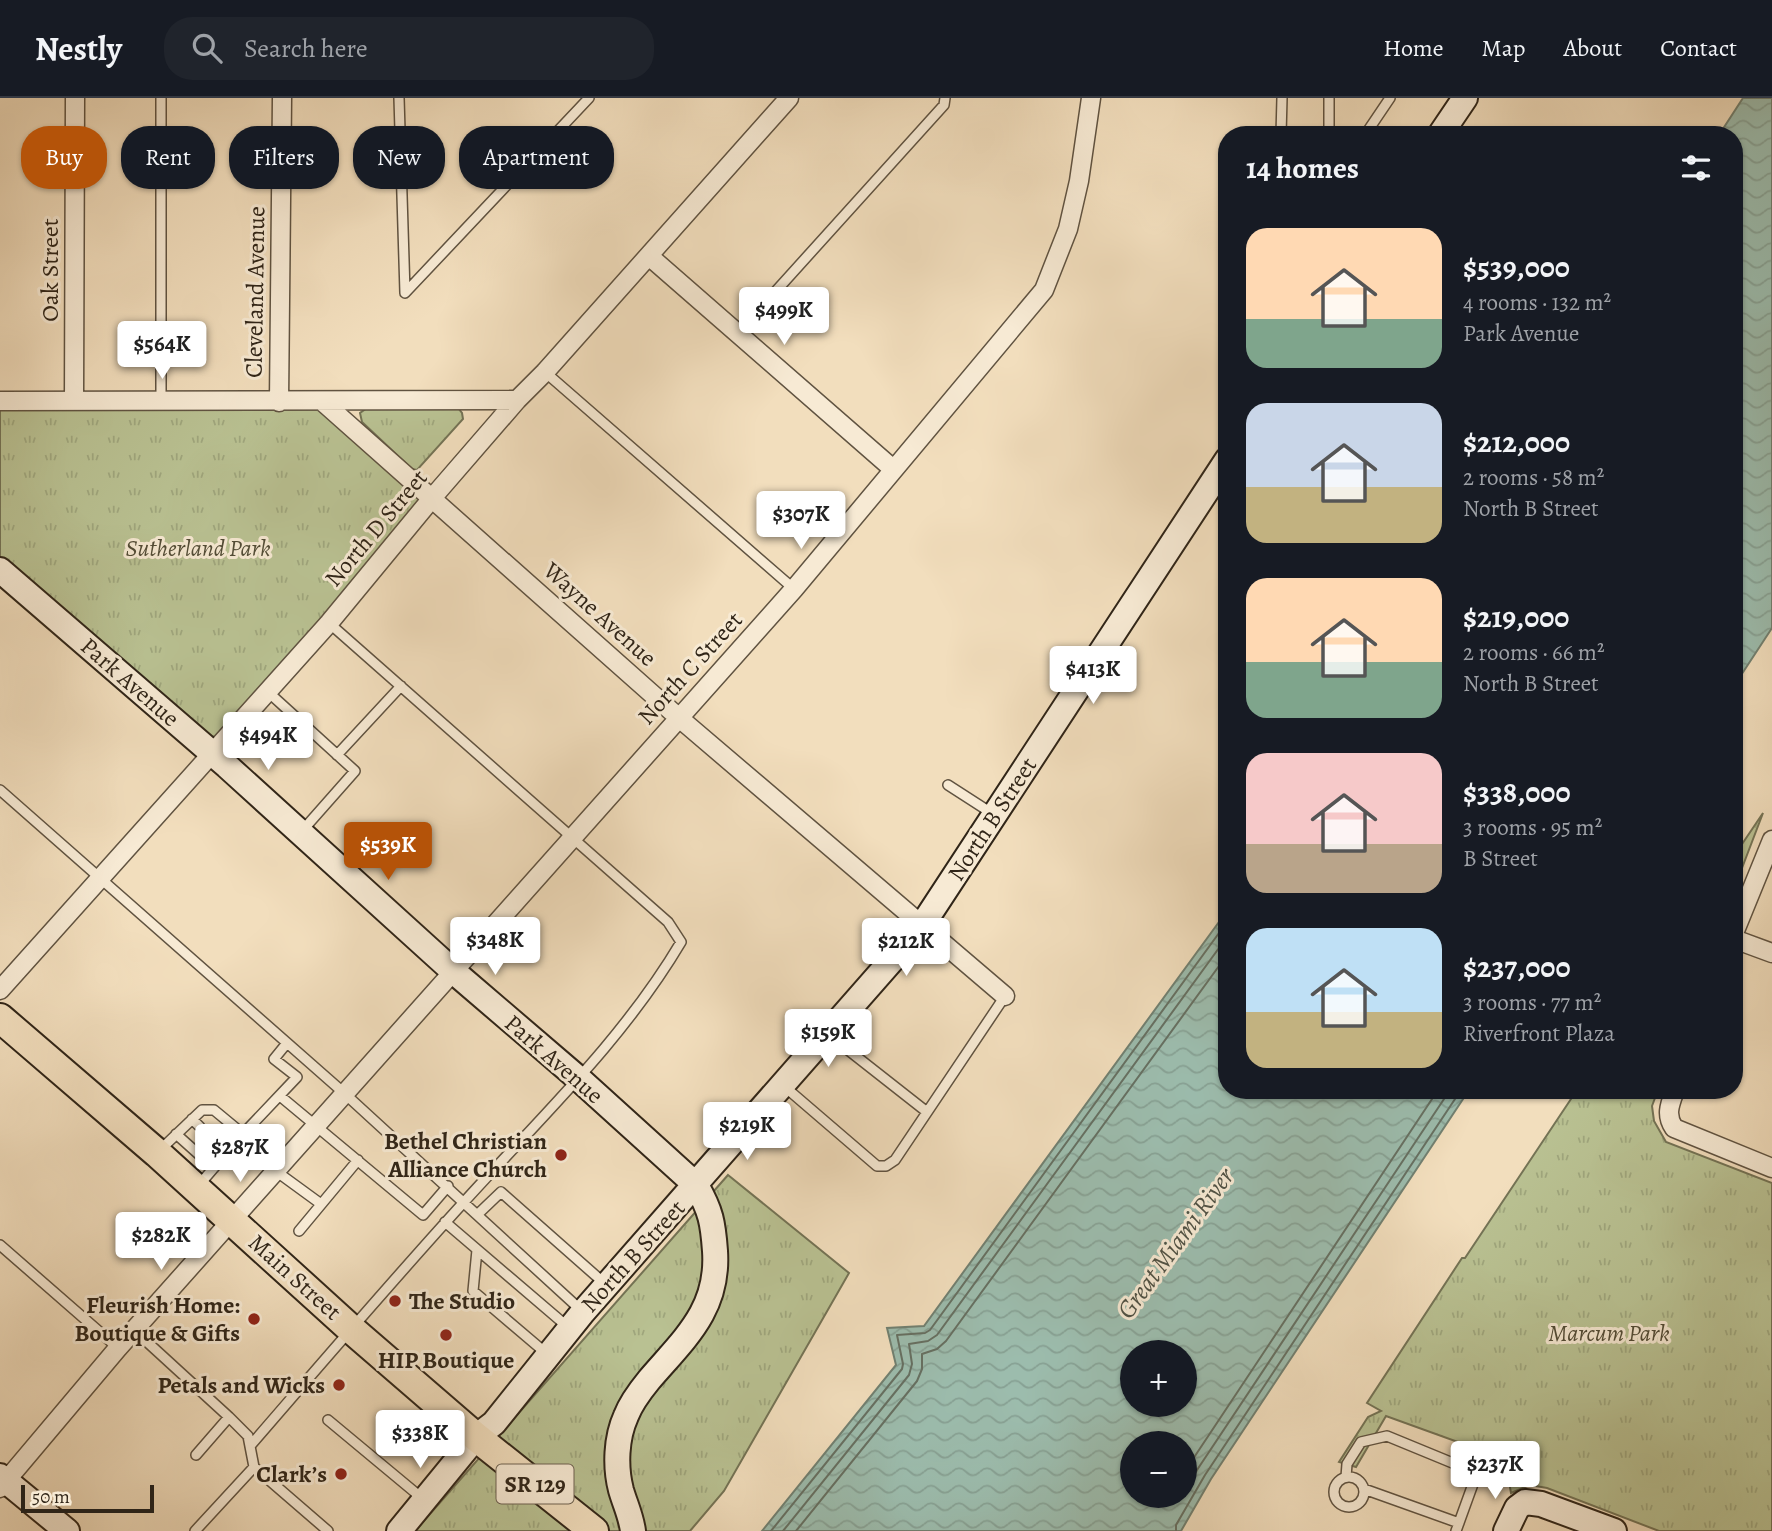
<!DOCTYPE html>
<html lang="en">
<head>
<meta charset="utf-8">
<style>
	:root { --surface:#171b24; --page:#20242c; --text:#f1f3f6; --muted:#9ea1a6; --line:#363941; --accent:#b45309 }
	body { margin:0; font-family:Alegreya,serif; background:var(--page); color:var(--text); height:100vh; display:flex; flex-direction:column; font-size:26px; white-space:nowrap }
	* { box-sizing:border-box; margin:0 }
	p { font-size:23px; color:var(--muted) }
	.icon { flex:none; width:38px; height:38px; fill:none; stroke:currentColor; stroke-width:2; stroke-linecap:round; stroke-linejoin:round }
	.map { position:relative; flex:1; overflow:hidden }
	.drawer { position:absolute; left:1218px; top:28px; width:525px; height:973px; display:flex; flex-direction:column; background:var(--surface); border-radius:28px; box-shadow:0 2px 5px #0004 }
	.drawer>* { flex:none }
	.guide { position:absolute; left:21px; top:28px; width:665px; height:63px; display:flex; gap:14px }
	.buttons { position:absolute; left:1120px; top:1242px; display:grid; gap:14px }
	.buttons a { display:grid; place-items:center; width:77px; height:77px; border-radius:50%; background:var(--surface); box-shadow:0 2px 5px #0004; font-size:35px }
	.scale { position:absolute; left:21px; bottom:18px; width:133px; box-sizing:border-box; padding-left:7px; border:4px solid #302518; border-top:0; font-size:19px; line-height:24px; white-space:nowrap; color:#302518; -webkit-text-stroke:5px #f7ead4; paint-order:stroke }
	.price { position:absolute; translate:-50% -60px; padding:0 16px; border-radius:7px; background:#fff; color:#222; font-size:23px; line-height:46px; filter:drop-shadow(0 2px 4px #0008) }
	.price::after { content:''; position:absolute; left:50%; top:42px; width:21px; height:16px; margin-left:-10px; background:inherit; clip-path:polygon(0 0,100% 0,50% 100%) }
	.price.on { background:var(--accent); color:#fff }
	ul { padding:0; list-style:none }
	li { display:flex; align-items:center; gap:21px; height:175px; padding:0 28px }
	li span { display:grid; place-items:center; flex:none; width:196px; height:140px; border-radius:21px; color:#555 }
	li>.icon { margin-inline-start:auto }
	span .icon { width:84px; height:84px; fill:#fffc; stroke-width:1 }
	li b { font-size:30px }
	h2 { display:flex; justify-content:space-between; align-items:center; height:84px; padding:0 28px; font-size:30px }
	.pill { padding:0 24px; border-radius:28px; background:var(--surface); box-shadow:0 2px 5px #0004; font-size:24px; line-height:63px }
	.pill.on { background:var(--accent); color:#fff }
	header { display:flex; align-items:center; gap:42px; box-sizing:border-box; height:98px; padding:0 35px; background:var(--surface); border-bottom:2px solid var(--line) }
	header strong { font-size:33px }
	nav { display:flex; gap:38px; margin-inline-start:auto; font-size:24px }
	.search { width:490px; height:63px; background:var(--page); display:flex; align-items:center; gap:18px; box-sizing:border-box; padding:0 24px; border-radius:28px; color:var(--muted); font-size:26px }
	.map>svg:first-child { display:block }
	.grass { fill:url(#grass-tufts); stroke:#747355; stroke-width:2 }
	.water { fill:url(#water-waves); stroke:#718071; stroke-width:2; fill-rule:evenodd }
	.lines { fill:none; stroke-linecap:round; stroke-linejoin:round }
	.shore { stroke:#667062; stroke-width:2 }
	.lane-casing { stroke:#605341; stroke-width:12 }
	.street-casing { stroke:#605341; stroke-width:21 }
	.secondary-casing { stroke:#302518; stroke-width:28 }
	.primary-casing { stroke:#302518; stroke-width:32 }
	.lane { stroke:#f7ead4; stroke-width:9 }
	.street { stroke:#f7ead4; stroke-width:18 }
	.secondary { stroke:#f7ead4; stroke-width:24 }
	.primary { stroke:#f2debd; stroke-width:28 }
	.poi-dot { fill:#8f2418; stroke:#f7ead4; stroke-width:2.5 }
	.labels { text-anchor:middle; stroke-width:6; stroke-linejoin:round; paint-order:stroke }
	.shield { fill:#f7ead4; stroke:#6c6050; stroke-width:2 }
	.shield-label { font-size:23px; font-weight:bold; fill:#302518 }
	.street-label { font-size:24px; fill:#302518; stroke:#f7ead4 }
	.park-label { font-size:24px; font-style:italic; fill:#524c36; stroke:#f7ead4 }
	.poi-label { font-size:24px; font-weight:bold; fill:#302518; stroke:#f7ead4; text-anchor:end }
	.water-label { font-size:26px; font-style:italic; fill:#505245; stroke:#f7ead4 }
</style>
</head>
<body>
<header>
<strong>Nestly</strong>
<div class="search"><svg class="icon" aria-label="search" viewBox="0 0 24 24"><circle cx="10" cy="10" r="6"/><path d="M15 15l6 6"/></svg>Search here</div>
<nav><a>Home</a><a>Map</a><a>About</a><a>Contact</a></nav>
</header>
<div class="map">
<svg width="1772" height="1433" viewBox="0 0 1772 1433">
	<defs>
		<pattern id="grass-tufts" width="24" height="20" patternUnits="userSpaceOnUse" patternTransform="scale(1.75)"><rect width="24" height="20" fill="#b9c192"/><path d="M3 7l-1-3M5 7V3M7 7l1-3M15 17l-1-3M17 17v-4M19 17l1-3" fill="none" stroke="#9fa67d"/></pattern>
		<pattern id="water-waves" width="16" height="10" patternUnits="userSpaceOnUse" patternTransform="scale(1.75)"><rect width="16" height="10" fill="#9cbcad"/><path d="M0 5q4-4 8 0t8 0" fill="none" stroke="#87a194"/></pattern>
	</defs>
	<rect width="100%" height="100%" fill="#f2debd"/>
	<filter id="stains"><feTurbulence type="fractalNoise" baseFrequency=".00286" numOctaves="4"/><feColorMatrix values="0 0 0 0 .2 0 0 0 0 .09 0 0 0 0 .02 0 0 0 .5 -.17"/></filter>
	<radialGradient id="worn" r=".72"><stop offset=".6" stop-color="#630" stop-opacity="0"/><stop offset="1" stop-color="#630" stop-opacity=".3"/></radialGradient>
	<path class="grass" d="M0,303L323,304L433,399L211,654L0,472Z
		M367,310H458L462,315L463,321L417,372L412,371L362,324L360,315Z
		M1763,715L1734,791V758Z
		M1577,992H1658L1652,1008L1654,1023L1666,1044L1772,1085V1433H1659L1547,1390L1530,1387L1511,1395L1505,1361L1386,1318L1356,1369L1339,1364L1368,1319L1381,1313L1367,1305L1462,1160H1465Z
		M728,1077L849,1175L724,1393L690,1433H415Z"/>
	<path class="water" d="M1743,0H1772V530L1734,588V37H1719Z
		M1227,813V992H1469L1211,1381L1181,1433H762L896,1267L887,1230L924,1228ZM1132,1255H1185V1307H1132ZM1132,1346H1185V1398H1132Z"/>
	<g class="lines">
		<path class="shore" d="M1185,1373L1438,992
			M1185,1394L1197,1372L1450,992
			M771,1433L902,1271L903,1266L897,1237L925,1235L930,1232L1227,824
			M783,1433L909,1277L912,1266L909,1246L928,1243L937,1237L1227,839
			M796,1433L917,1283L922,1271V1256L937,1251L946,1243L1227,857
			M1176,1433V1427L1205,1377L1461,992"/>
		<defs>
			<path id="lane" d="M399,0L405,195
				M1281,37L1282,0
				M1329,37V0
				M1365,37L1390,0
				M405,195L589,0
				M738,235L944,7L945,0
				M545,274L794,491
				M161,302V0
				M267,593L355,673L302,733
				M337,657L401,588
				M948,687L993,716
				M0,692L344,995L583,1214
				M829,937L927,1014
				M785,989L877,1068H886L895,1062L1005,898
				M280,998L423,1117L448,1088
				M192,1021L200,1029
				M176,1036L214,1070
				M243,1036L297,979L274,961L287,945
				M236,1044L321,1106
				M160,1052L202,1012H214L243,1036L199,1087
				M478,1116L501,1094L604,1185
				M445,1124L569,1230
				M299,1133L358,1062
				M0,1147L118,1250
				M477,1152L473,1193L547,1256
				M134,1232L229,1319L196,1357
				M229,1319L248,1338L254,1369L328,1433
				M328,1322L423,1401
				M250,1348C321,1266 391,1184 464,1104C540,1020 623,942 681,844L668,824L329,525
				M1334 1394a15 15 0 1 1 30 0a15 15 0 1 1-30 0Z
				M1346,1379L1347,1366L1361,1344L1387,1338L1477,1375L1456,1433
				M1364,1391L1459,1425
				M195,1433L254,1369"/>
			<path id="street" d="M649,158L893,371
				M0,303L517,302
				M74,303L75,0
				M279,304L282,0
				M323,304L678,619L1005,898
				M1734,835L1772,742
				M1734,841L1772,855
				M0,892L329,525L433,399L517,302L545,274L789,0
				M1675,992C1670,1006 1665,1017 1674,1030L1772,1070
				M0,1390L118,1250L794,491L1044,192L1068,131L1079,83L1091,0"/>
			<path id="secondary" d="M1440,37L1465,0
				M0,472L227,668L453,873L579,981L696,1087C711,1113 713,1125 715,1153C719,1212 684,1241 649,1282C640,1293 631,1305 626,1318C616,1340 615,1369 621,1392C625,1406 631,1418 633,1433
				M0,1378L67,1433
				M399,1433L476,1339L494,1325L583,1214L921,829L1227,362
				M1506,1433L1517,1410L1525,1404L1541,1406L1614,1433"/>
			<path id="primary" d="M0,920L157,1055L351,1231L476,1339L594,1433"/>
		</defs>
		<use href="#lane" class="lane-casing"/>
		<use href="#street" class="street-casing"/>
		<use href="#secondary" class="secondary-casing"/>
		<use href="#primary" class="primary-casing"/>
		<use href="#lane" class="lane"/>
		<use href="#street" class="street"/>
		<use href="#secondary" class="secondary"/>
		<use href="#primary" class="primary"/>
	</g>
	<g class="poi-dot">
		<circle cx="561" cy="1057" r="7"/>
		<circle cx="395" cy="1203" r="7"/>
		<circle cx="254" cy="1221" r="7"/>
		<circle cx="446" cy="1237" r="7"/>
		<circle cx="339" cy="1287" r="7"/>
		<circle cx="341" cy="1376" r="7"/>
	</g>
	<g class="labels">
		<rect class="shield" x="496.5" y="1366.5" width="77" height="39" rx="5"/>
		<g class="shield-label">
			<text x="535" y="1394">SR 129</text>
		</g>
		<g class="street-label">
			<text transform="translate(50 172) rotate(-90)" y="8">Oak Street</text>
			<text transform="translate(255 194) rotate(-89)" y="8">Cleveland Avenue</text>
			<text transform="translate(376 430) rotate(-50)" y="8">North D Street</text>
			<text transform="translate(600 516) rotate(42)" y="8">Wayne Avenue</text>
			<text transform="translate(690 570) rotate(-48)" y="8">North C Street</text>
			<text transform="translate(130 584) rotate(41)" y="8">Park Avenue</text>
			<text transform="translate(992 721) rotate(-57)" y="8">North B Street</text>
			<text transform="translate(554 961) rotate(41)" y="8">Park Avenue</text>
			<text transform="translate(633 1158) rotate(-48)" y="8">North B Street</text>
			<text transform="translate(295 1179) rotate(42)" y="8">Main Street</text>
		</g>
		<g class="park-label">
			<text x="198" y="458">Sutherland Park</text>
			<text x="1609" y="1243">Marcum Park</text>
		</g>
		<g class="poi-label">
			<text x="547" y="1051">Bethel Christian<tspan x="547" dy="28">Alliance Church</tspan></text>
			<text x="409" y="1211" text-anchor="start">The Studio</text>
			<text x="240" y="1215">Fleurish Home:<tspan x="240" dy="28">Boutique &amp; Gifts</tspan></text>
			<text x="446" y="1270" text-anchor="middle">HIP Boutique</text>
			<text x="325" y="1295">Petals and Wicks</text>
			<text x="327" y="1384">Clark’s</text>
		</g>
		<g class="water-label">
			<text transform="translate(1175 1145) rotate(-54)" y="9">Great Miami River</text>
		</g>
	</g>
	<rect width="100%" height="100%" filter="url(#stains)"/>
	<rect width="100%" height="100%" fill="url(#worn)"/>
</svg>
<div class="buttons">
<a>+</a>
<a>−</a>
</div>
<div class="scale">50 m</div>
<b class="price" style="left:784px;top:249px">$499K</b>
<b class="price" style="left:162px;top:283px">$564K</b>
<b class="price" style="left:801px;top:453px">$307K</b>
<b class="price" style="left:1093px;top:608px">$413K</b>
<b class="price" style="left:268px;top:674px">$494K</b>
<b class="price on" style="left:388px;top:784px">$539K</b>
<b class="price" style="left:495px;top:879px">$348K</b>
<b class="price" style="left:906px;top:880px">$212K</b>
<b class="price" style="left:828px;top:971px">$159K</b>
<b class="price" style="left:747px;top:1064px">$219K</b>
<b class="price" style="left:240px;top:1086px">$287K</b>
<b class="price" style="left:161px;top:1174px">$282K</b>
<b class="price" style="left:420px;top:1372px">$338K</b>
<b class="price" style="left:1495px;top:1403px">$237K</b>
<div class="guide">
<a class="pill on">Buy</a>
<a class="pill">Rent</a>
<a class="pill">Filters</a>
<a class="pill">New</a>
<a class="pill">Apartment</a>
</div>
<section class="drawer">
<h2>14 homes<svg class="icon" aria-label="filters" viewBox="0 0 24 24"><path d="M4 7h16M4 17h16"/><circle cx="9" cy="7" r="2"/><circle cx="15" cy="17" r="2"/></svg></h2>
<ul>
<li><span style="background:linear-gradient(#ffd9b3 65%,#7fa58c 0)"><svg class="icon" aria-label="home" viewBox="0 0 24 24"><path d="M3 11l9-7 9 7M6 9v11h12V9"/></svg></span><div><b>$539,000</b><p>4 rooms · 132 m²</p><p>Park Avenue</p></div></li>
<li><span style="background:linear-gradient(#c9d6e8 60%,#c2b280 0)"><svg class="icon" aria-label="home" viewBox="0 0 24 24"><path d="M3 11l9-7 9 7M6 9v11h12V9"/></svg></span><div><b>$212,000</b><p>2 rooms · 58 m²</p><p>North B Street</p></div></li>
<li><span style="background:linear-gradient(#ffd9b3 60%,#7fa58c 0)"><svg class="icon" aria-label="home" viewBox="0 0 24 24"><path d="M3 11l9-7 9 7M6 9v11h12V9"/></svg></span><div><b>$219,000</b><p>2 rooms · 66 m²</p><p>North B Street</p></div></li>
<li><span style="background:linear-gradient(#f6c9c9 65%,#b9a48a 0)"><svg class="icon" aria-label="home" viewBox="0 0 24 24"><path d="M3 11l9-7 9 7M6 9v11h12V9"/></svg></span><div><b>$338,000</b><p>3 rooms · 95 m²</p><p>B Street</p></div></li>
<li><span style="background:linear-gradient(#bfe0f5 60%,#c2b280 0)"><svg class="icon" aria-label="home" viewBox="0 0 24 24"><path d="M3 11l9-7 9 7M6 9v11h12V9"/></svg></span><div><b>$237,000</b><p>3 rooms · 77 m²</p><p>Riverfront Plaza</p></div></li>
</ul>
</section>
</div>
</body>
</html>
